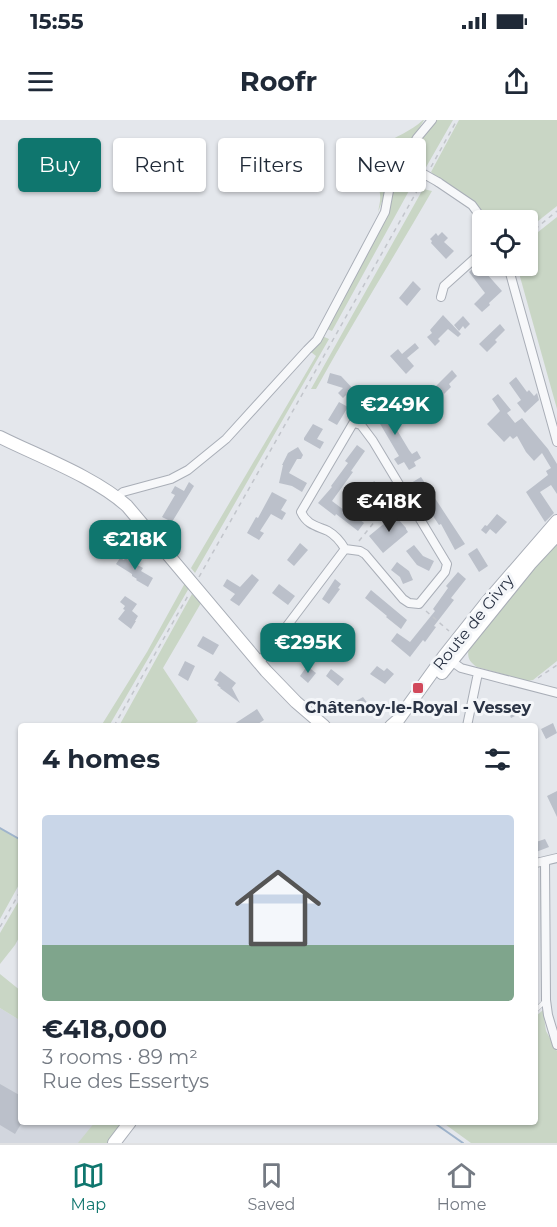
<!DOCTYPE html>
<html lang="en">
<head>
<meta charset="utf-8">
<style>
	:root { --surface:#fff; --page:#f6f6f7; --text:#1f2937; --muted:#747a83; --line:#e0e1e3; --accent:#0f766e }
	body { margin:0; font-family:Montserrat,sans-serif; background:var(--page); color:var(--text); height:100vh; display:flex; flex-direction:column; font-size:22px; white-space:nowrap }
	* { box-sizing:border-box; margin:0 }
	p { font-size:20px; color:var(--muted) }
	.icon { flex:none; width:33px; height:33px; fill:none; stroke:currentColor; stroke-width:2; stroke-linecap:round; stroke-linejoin:round }
	.map { position:relative; flex:1; overflow:hidden }
	.drawer { position:absolute; left:18px; top:603px; width:520px; height:402px; display:flex; flex-direction:column; background:var(--surface); border-radius:6px; box-shadow:0 2px 4px #0004 }
	.drawer>* { flex:none }
	.guide { position:absolute; left:18px; top:18px; width:522px; height:54px; display:flex; gap:12px }
	.buttons { position:absolute; left:472px; top:90px; display:grid; gap:12px }
	.buttons a { display:grid; place-items:center; width:66px; height:66px; border-radius:6px; background:var(--surface); box-shadow:0 2px 4px #0004; font-size:30px }
	.price { position:absolute; translate:-50% -51px; padding:0 14px; border-radius:12px; background:var(--accent); color:#fff; font-size:20px; line-height:39px; filter:drop-shadow(0 2px 3px #0008) }
	.price::after { content:''; position:absolute; left:50%; top:36px; width:18px; height:14px; margin-left:-9px; background:inherit; clip-path:polygon(0 0,100% 0,50% 100%) }
	.price.active { background:#222; color:#fff }
	ul { padding:0; list-style:none }
	li { display:grid; align-content:center; gap:12px; height:318px; padding:0 24px }
	li+li { border-top:2px solid var(--line) }
	li span { display:grid; place-items:center; height:186px; border-radius:6px; color:#555 }
	li>.icon { margin-inline-start:auto }
	span .icon { width:108px; height:108px; fill:#fffc; stroke-width:1 }
	li b { font-size:26px }
	h2 { display:flex; justify-content:space-between; align-items:center; height:72px; padding:0 24px; font-size:26px }
	.pill { padding:0 21px; border-radius:6px; background:var(--surface); box-shadow:0 2px 4px #0004; font-size:21px; line-height:54px }
	.pill.active { background:var(--accent); color:#fff }
	.status { display:flex; justify-content:space-between; align-items:center; height:42px; padding:0 30px; background:var(--surface); direction:ltr }
	.status svg { height:16px; fill:currentColor }
	header { display:flex; justify-content:space-between; align-items:center; height:78px; padding:0 24px; background:var(--surface); font-size:27px; font-weight:700 }
	.tab-bar { display:flex; justify-content:space-around; align-items:center; height:84px; border-top:2px solid var(--line); background:var(--surface); font-size:16px; color:var(--muted) }
	.tab-bar a { display:grid; justify-items:center; gap:3px }
	.tab-bar .active { color:var(--accent) }
	.map>svg:first-child { display:block }
	.built { fill:#d2d6de }
	.green { fill:#c9d6c5 }
	.lines { fill:none; stroke-linecap:round; stroke-linejoin:round }
	.stream { stroke:#9fb4cc; stroke-width:2 }
	.building { fill:#bbc0ca }
	.lane-casing { stroke:#a9aeb7; stroke-width:5 }
	.street-casing { stroke:#a9aeb7; stroke-width:10 }
	.secondary-casing { stroke:#a9aeb7; stroke-width:14 }
	.path { stroke:#c2c5cb; stroke-width:1.5; stroke-dasharray:4.5 4.5; stroke-linecap:butt }
	.lane { stroke:#f7f8fa; stroke-width:4 }
	.street { stroke:#f7f8fa; stroke-width:8 }
	.secondary { stroke:#fff; stroke-width:12 }
	.street-bridge-casing { stroke:#a9aeb7; stroke-width:10; stroke-linecap:butt }
	.street-bridge { stroke:#f7f8fa; stroke-width:8 }
	.poi-dot { fill:#d1495b; stroke:#f4f6f9; stroke-width:2 }
	.labels { text-anchor:middle; stroke-width:6; stroke-linejoin:round; paint-order:stroke }
	.street-label { font-size:16px; fill:#2b3445; stroke:#f4f6f9 }
	.poi-label { font-size:16px; font-weight:bold; fill:#2b3445; stroke:#f4f6f9 }
</style>
</head>
<body>
<div class="status"><b>15:55</b><svg viewBox="0 0 49 12"><path d="M0 12V9h3v3zM5 12V6h3v6zM10 12V3h3v9zM15 12V0h3v12zM26 1h20v11H26zM47 4h2v5h-2z"/></svg></div>
<header><svg class="icon" aria-label="menu" viewBox="0 0 24 24"><path d="M4 6h16M4 12h16M4 18h16"/></svg>Roofr<svg class="icon" aria-label="share" viewBox="0 0 24 24"><path d="M12 15V3M7 8l5-5 5 5M5 13v7h14v-7"/></svg></header>
<div class="map">
<svg width="557" height="1023" viewBox="0 0 557 1023">
	<rect width="100%" height="100%" fill="#e4e7ec"/>
	<path class="built" d="M0,888L21,901V1002H110L93,1023H0Z"/>
	<path class="green" d="M423,0H424L404,33L393,46L387,58L383,79L378,92C379,86 381,80 380,74C378,58 367,36 383,25C396,16 410,12 423,0Z
		M436,0H453L425,49L409,41V38L419,19Z
		M459,0H557V86L528,109V100H488L472,82L439,59L431,52Z
		M404,52L416,58L332,211L327,209L387,92L396,60L399,53Z
		M423,69L432,71C394,137 353,202 316,269H311Z
		M557,97V289L517,146H528V120Z
		M322,216L329,219L195,453L191,448L316,236L311,232L318,223Z
		M557,419V541L533,560L528,561L477,547C468,541 467,536 469,526Z
		M185,463L189,468L109,606H101L147,532Z
		M192,474L201,483L163,548L198,601L192,606H119Z
		M0,708L21,720V761L0,799Z
		M21,777V814L15,825L0,844V813Z
		M0,854L21,871V901L0,888Z
		M543,890L546,911L557,931V1023H471L442,1002H536V896Z
		M95,1002H124L108,1023H78Z"/>
	<g class="lines">
		<path class="stream" d="M0,708L21,720
			M433,1002L463,1023"/>
	</g>
	<path class="building" d="M442,112L448,118L444,122L454,131L446,139L431,123L432,121L430,119L436,113L438,116Z
		M478,144L502,171L489,183L490,185L482,192L474,184L485,173L469,152Z
		M413,161L421,169L407,186L399,178Z
		M443,195L461,214L458,217L448,209L438,219L440,221L435,226L427,217L432,213L430,210Z
		M463,196L470,204L465,209L463,206L459,211L454,205Z
		M500,204L505,210L495,220L497,222L487,232L479,224Z
		M415,223L419,228L407,238L414,246L406,254L390,236L398,229L402,234Z
		M452,250L457,256L449,264L451,267L443,275L435,267Z
		M330,253L341,256L356,272L350,271L343,278L338,273L343,268L327,263Z
		M516,257L527,272L529,270L534,276L537,273L539,280L525,293L517,283L521,280L509,263Z
		M498,274L511,290L507,293L515,303L522,298L548,329L557,344V374L551,365L540,372L554,393L545,402L526,372L548,355L546,351L551,348L542,333L534,341L526,332L517,316L513,319L510,316L504,322L487,304L500,291L492,279Z
		M381,277L391,294L388,295L409,330L412,334L417,331L421,338L414,342L416,346L409,350L404,342L398,345L394,339L399,336L376,297L380,295L372,282Z
		M339,282L348,287L337,305L328,300Z
		M313,304L323,309L317,319L324,322L320,329L304,320V318Z
		M357,325L365,331L351,351L353,352L332,381L348,393L349,391L364,403L358,411L336,394L335,396L318,383L332,367L331,366L348,343L345,341Z
		M298,327L303,335L301,339H297L289,353L307,363L302,372L292,366L279,363L283,345H282L288,333Z
		M421,357L465,424L455,430L441,404L439,405L411,363Z
		M374,361L385,370L388,375L381,383L366,372Z
		M189,362L194,366L172,402L162,397L175,375L171,373L175,366L184,371Z
		M272,372L287,380L281,390L286,393L282,400L271,394L260,411L264,413L259,420L247,413L256,397L258,398Z
		M391,391L406,408V409L408,412L383,433L369,416L386,402L382,398Z
		M497,394L507,402L496,414L490,409L486,414L481,410L485,405L487,406Z
		M300,423L308,430L294,446L287,440Z
		M414,425L423,436L434,441L429,451L417,445L406,431Z
		M477,428L488,446L479,452L468,434Z
		M120,438L124,440L125,438L143,448L141,451L153,458L148,467L136,460L137,459L132,456V454L116,444Z
		M397,442L409,451L413,460L403,464L400,457L391,450Z
		M458,452L466,459L451,478L454,480L434,506L436,507L425,522L423,520L410,537L391,521L397,513L410,522L435,491L433,489L448,468L446,466Z
		M252,454L259,460L239,486L230,480L235,474L223,466L227,459L240,467Z
		M335,459L341,464L338,468L340,469L329,484L322,479Z
		M279,464L295,476L288,485L272,473Z
		M371,470L407,500L401,509L386,497L387,496L365,478Z
		M125,476L137,484L132,491L138,496L135,501H136L131,509L118,499L125,490L123,489L125,486L120,482Z
		M294,512L311,525L308,528L319,537L314,542L295,527L292,531L284,525Z
		M203,516L219,525L213,535L197,526Z
		M185,541L195,546L188,561L178,555Z
		M307,546L316,553L308,563L300,556Z
		M377,546L384,551L387,548L394,554L385,564L370,554Z
		M331,549L344,559L338,566L326,556Z
		M220,551L236,563L232,568L240,583L220,568H221L217,565L219,563L214,560Z
		M363,577L369,585L357,595L350,587L356,581Z
		M519,583L523,592L511,598L507,589V587L512,584L513,586Z
		M257,589L264,600L255,606H231Z
		M553,603L557,613L546,619L541,609Z
		M557,671V697L547,676Z
		M545,719L549,727L536,732V722Z
		M0,964L21,976V1004L15,1014L0,1005Z"/>
	<g class="lines">
		<defs>
			<path id="lane" d="M536,890L546,880"/>
			<path id="street" d="M403,42L417,18L432,0
				M438,62L472,85L483,100
				M508,146L557,322
				M441,177L444,166L483,131
				M354,303L361,305L373,321L447,444L445,452L419,484L409,483L403,479L365,434L360,431L345,429C341,422 335,415 328,411C317,406 307,405 301,392L365,283
				M117,377L123,372L171,359L188,350L226,319L307,230L317,220L385,92L391,60L394,50L403,42L415,49
				M447,538L461,548L557,573
				M259,543L345,429
				M467,606L478,553
				M545,741L546,880L548,895L557,925
				M536,743L557,738"/>
			<path id="secondary" d="M0,317C40,337 95,357 127,386L266,551L296,582L324,606
				M442,553L530,444L557,415
				M391,606L398,600L444,536L486,483L557,401
				M114,1023L130,1002"/>
		</defs>
		<use href="#lane" class="lane-casing"/>
		<use href="#street" class="street-casing"/>
		<use href="#secondary" class="secondary-casing"/>
		<path class="path" d="M431,47L457,0
			M528,115L557,91
			M359,421L395,376
			M199,457L421,64
			M426,491L449,511
			M538,558L557,545
			M114,606L189,474
			M0,807L21,770"/>
		<use href="#lane" class="lane"/>
		<use href="#street" class="street"/>
		<use href="#secondary" class="secondary"/>
		<defs>
			<path id="street-bridge" d="M415,49L438,62"/>
		</defs>
		<use href="#street-bridge" class="street-bridge-casing"/>
		<use href="#street-bridge" class="street-bridge"/>
	</g>
	<rect class="poi-dot" x="412" y="562" width="12" height="12" rx="3"/>
	<g class="labels">
		<g class="street-label">
			<text transform="translate(473 502) rotate(-51)" y="6">Route de Givry</text>
		</g>
		<g class="poi-label">
			<text x="418" y="593">Châtenoy-le-Royal - Vessey</text>
		</g>
	</g>
</svg>
<div class="buttons">
<a><svg class="icon" aria-label="locate" viewBox="0 0 24 24"><circle cx="12" cy="12" r="6"/><path d="M12 2v4M12 18v4M2 12h4M18 12h4"/></svg></a>
</div>
<b class="price" style="left:395px;top:316px">€249K</b>
<b class="price active" style="left:389px;top:413px">€418K</b>
<b class="price" style="left:135px;top:451px">€218K</b>
<b class="price" style="left:308px;top:554px">€295K</b>
<div class="guide">
<a class="pill active">Buy</a>
<a class="pill">Rent</a>
<a class="pill">Filters</a>
<a class="pill">New</a>
</div>
<section class="drawer">
<h2>4 homes<svg class="icon" aria-label="filters" viewBox="0 0 24 24"><path d="M4 7h16M4 17h16"/><circle cx="9" cy="7" r="2"/><circle cx="15" cy="17" r="2"/></svg></h2>
<ul>
<li><span style="background:linear-gradient(#c9d6e8 70%,#7fa58c 0)"><svg class="icon" aria-label="home" viewBox="0 0 24 24"><path d="M3 11l9-7 9 7M6 9v11h12V9"/></svg></span><div><b>€418,000</b><p>3 rooms · 89 m²</p><p>Rue des Essertys</p></div></li>
</ul>
</section>
</div>
<nav class="tab-bar">
<a class="active"><svg class="icon" aria-label="map" viewBox="0 0 24 24"><path d="M3 6l6-2 6 2 6-2v14l-6 2-6-2-6 2zM9 4v14M15 6v14"/></svg>Map</a>
<a><svg class="icon" aria-label="saved" viewBox="0 0 24 24"><path d="M7 4h10v16l-5-4-5 4z"/></svg>Saved</a>
<a><svg class="icon" aria-label="home" viewBox="0 0 24 24"><path d="M3 11l9-7 9 7M6 9v11h12V9"/></svg>Home</a>
</nav>
</body>
</html>
